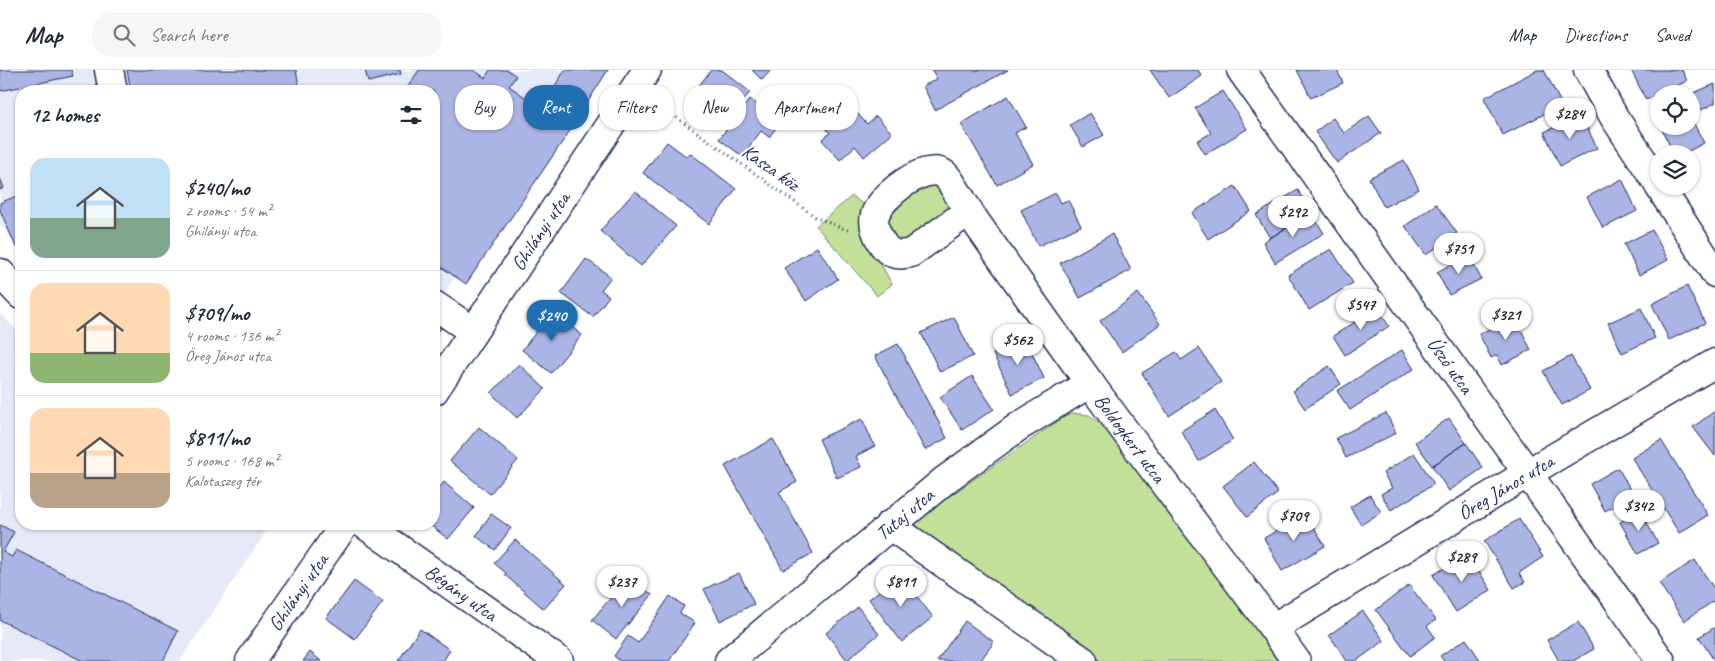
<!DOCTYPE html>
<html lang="en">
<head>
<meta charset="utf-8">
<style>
	:root { --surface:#fff; --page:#f6f6f7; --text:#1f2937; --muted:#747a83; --line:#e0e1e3; --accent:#1f6fb2 }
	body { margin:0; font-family:Caveat,sans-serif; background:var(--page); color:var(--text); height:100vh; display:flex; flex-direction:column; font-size:19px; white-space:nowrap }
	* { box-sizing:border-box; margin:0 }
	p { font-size:16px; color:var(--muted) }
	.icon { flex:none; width:28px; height:28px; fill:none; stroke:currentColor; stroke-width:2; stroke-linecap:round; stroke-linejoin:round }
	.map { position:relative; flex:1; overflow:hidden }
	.side { position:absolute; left:15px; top:15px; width:425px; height:445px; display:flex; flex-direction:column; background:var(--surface); border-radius:20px; box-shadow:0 1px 4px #0004 }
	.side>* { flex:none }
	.hud { position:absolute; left:455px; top:15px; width:475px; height:45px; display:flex; gap:10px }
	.buttons { position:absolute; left:1650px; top:15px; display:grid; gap:10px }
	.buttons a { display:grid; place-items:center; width:50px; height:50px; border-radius:50%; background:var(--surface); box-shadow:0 1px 4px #0004; font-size:25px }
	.price { position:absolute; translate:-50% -42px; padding:0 11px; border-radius:18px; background:#fff; color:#222; font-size:16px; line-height:32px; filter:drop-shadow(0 1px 2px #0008) }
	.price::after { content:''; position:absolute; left:50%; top:30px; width:15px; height:11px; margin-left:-8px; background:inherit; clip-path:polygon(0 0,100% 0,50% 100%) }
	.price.active { background:var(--accent); color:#fff }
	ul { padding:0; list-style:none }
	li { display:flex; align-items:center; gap:15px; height:125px; padding:0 15px }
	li+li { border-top:1px solid var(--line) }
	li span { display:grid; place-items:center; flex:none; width:140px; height:100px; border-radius:15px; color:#555 }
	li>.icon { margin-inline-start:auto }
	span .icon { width:60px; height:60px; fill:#fffc; stroke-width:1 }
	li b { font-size:21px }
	h2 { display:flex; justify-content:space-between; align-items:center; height:60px; padding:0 15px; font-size:21px }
	.tag { padding:0 18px; border-radius:20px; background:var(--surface); box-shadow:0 1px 4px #0004; font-size:18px; line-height:45px }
	.tag.active { background:var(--accent); color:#fff }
	header { display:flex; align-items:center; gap:30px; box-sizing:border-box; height:70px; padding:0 25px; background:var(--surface); border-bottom:1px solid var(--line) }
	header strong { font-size:24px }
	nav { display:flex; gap:28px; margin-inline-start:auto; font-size:18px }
	.search { width:350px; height:45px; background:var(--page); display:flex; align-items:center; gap:12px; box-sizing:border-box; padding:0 18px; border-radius:20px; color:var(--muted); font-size:19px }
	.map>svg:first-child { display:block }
	.built { fill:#e6e9f7 }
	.green { fill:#c2e098; stroke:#6e887b }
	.building { fill:#abb5e5; stroke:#1b2f5e }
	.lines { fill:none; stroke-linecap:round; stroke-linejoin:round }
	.minor-casing { stroke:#1b2f5e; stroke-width:31 }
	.path { stroke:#1b2f5e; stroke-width:3; stroke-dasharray:1 4; stroke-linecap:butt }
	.minor { stroke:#fff; stroke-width:28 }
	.labels { text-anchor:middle; stroke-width:4.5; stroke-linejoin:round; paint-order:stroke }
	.street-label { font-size:20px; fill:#1b2f5e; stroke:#fff }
</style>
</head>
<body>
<header>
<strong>Map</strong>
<div class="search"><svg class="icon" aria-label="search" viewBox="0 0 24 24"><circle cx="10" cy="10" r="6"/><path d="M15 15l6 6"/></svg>Search here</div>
<nav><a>Map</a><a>Directions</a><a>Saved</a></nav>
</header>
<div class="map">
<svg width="1715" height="591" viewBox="0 0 1715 591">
	<rect width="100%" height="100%" fill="#fff"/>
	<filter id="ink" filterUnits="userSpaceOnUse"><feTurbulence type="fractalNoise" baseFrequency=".02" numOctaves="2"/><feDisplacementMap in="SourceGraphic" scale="10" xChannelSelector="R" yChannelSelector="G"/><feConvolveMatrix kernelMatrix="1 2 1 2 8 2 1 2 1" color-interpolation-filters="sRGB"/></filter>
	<g filter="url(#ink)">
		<path class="built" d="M0,0H590L434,239V21H21V178L0,154Z
			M0,243L21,265V454H271L180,591H0Z"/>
		<path class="green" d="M932,115L937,117L952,138C933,152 887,199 888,145L913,119Z
			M852,126L869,139L873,180L892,214L877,226L816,156Z
			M1072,343L1089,345L1112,361L1288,591H1090L914,460L916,452L922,445L1061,349Z"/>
		<path class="building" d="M0,0H71L73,6L0,21Z
			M127,0H296L300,21H131Z
			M365,0H400L401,4L368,12Z
			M419,0H474L485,8L490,0H508L516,6L509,16L571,59L466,214L434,192V21H405Z
			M565,0H608L582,41L551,22Z
			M711,0H722L750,22L723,58L688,30Z
			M752,0H771L762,10Z
			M932,0H1008L935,40L923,16L937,9Z
			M1150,0H1198L1202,6L1169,28Z
			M1297,0H1337L1343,13L1311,28Z
			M1537,0H1544L1562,35L1503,65L1484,28Z
			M1631,0H1682L1687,11L1646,30Z
			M1715,14V33L1691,45V24Z
			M837,21L867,54L876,46L892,63L864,87L855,76L840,90L822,70L830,63L812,43Z
			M1223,21L1247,59L1205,84L1197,71L1211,63L1195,38Z
			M1008,26L1026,57L1015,63L1033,94L997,115L961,54Z
			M750,29L780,53L769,67L761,61L742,86L719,69Z
			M1659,41V53L1654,44Z
			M1090,43L1104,65L1083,77L1070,55Z
			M1581,45L1597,78L1560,96L1544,62Z
			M1369,46L1381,63L1337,93L1315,62L1333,48L1344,63Z
			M1691,48L1704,73L1683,84H1674L1660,56H1691Z
			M667,72L687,87L690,83L736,119L709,154L643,103Z
			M1404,90L1419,119L1384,137L1369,108Z
			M0,108L4,118L0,120Z
			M1622,109L1637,141L1603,158L1587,127Z
			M1235,116L1251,141L1208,169L1192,143Z
			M1298,120L1311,143L1270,168L1256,145Z
			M635,121L676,156L641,196L600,161Z
			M1056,123L1061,133L1068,130L1081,156L1038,176L1021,140Z
			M21,124V175L16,177L0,140V133Z
			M1436,134L1457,163L1426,185L1405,156Z
			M1311,143L1324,163L1275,193L1263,172Z
			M1652,160L1668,190L1639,205L1624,174Z
			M1112,164L1131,200L1080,228L1060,193Z
			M817,177L838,209L806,231L784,198Z
			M1331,179L1353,213L1309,240L1288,205Z
			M1469,185L1481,209L1449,225L1437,202Z
			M586,189L611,207L601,220L609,226L593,247L561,223Z
			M1687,216L1705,253L1669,270L1652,234Z
			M1138,223L1160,254L1122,282L1100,251Z
			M1377,238L1389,256L1345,285L1333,266Z
			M1641,238L1655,268L1622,283L1608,253Z
			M552,242L582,265L551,303L522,280Z
			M954,247L973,286L940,302L921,263Z
			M1515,247L1531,280L1502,295L1497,285L1491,288L1479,264Z
			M434,249L443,255L434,268Z
			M1025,269L1044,308L1012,324L993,284Z
			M898,274L906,288L905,289L947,368L925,380L875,286Z
			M1199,278L1221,312L1169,346L1142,303L1176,282L1181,290Z
			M1402,280L1414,299L1350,340L1337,321Z
			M1571,286L1590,320L1562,335L1543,301Z
			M519,294L545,319L517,348L491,323Z
			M1329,296L1341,314L1305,339L1293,321Z
			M972,306L994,339L962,360L940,327Z
			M1215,340L1233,370L1199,391L1181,361Z
			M1715,341V386L1693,357Z
			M1386,343L1396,363L1346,388L1336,368Z
			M1449,348L1466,373L1432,396L1415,372Z
			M862,349L875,376L856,386L861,397L837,408L819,369Z
			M479,357L518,390L490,424L450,391Z
			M773,369L797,412L779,422L813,483L783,500L725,396Z
			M1661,370L1708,445L1679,463L1632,388Z
			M1466,373L1483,398L1449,421L1432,396Z
			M1414,383L1434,414L1391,440L1381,424L1392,418L1383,403Z
			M1254,392L1278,423L1247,447L1223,416Z
			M1618,398L1634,425L1605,441L1590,414Z
			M444,412L474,438L448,469L429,454H434V424Z
			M1370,425L1381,442L1361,455L1350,437Z
			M1640,441L1658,473L1638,484L1620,452Z
			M491,444L511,458L495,480L476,466Z
			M1306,444L1325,476L1282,501L1264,468Z
			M1519,449L1543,487L1519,503L1525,512L1514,518L1484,471Z
			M0,455L14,462L3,482L12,487L16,480L178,561L163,591H83L0,550Z
			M515,470L566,514L544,539L505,505L506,503L494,493Z
			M1468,484L1491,520L1456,542L1433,505Z
			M1695,490L1715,520V530L1684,551L1659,513Z
			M739,503L754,534L720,551L704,519Z
			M900,505L933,547L902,572L869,529Z
			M629,506L652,525L616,569L592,550Z
			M354,511L383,532L355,569L326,548Z
			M1409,515L1436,550L1427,556L1435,567L1410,586L1376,540Z
			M670,526L684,536L680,543L695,553L669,591H620L614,586L628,566L638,573Z
			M858,537L879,564L847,590L826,563Z
			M1363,541L1384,571L1356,591H1347L1329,565Z
			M965,551L994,572L980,591H937Z
			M1578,552L1594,579L1573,591H1559L1547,570Z
			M1715,557V588L1713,589L1699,567Z
			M420,559L450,580L443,591H398Z
			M1466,569L1481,591H1444L1440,586Z
			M310,582L321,591H303Z"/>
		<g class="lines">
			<defs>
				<g id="minor">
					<path d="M109,0L113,21"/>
					<path id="s1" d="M1241,0L1661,591"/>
					<path d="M1588,0L1614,47L1659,115"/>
					<path d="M1659,116L1715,203"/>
					<path id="s2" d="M969,141L911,183C899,186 889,185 882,173C877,165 872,155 875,145C880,127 925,91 944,104C950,108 967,140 973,148C1012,203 1050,258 1089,312C1149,395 1212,476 1273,558L1296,591"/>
					<path d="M0,203L21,225"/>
					<path d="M434,235L473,261"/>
					<path id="s3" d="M434,321L647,0"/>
					<path id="s4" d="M364,454L559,591"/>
					<path d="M889,455L1083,591"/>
					<path id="s5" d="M1273,558L1528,403L1715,293"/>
					<path id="s6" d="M250,591L345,454"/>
					<path id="s7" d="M729,591L945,410L1018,357L1090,313"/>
				</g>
			</defs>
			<use href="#minor" class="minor-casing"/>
			<path class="path" d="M656,33L817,148L850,161"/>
			<use href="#minor" class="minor"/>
		</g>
	</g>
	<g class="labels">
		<g class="street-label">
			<text transform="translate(771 97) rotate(35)" y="7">Kasza köz</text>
			<text dy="7" stroke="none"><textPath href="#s3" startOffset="192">Ghilányi utca</textPath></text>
			<text dy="7" stroke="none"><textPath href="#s1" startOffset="362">Úszó utca</textPath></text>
			<text dy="7" stroke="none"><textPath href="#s2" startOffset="545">Boldogkert utca</textPath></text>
			<text dy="7" stroke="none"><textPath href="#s5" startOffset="272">Öreg János utca</textPath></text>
			<text dy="7" stroke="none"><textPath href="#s7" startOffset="229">Tutaj utca</textPath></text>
			<text dy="7" stroke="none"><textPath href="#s6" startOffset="84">Ghilányi utca</textPath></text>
			<text dy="7" stroke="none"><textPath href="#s4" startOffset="119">Bégány utca</textPath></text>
		</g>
	</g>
</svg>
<div class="buttons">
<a><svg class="icon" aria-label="locate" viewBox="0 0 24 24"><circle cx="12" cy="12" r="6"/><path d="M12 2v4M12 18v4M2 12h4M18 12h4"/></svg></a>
<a><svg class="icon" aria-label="layers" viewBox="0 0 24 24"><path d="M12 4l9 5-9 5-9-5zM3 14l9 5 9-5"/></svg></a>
</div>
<b class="price" style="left:1570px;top:70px">$284</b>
<b class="price" style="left:1293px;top:168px">$292</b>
<b class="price" style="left:1459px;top:205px">$751</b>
<b class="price" style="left:1361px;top:261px">$547</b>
<b class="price" style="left:1506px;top:271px">$321</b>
<b class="price active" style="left:552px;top:272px">$240</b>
<b class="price" style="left:1018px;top:296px">$562</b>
<b class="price" style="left:1639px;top:462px">$342</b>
<b class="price" style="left:1294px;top:472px">$709</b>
<b class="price" style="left:1462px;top:513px">$289</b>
<b class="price" style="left:622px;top:538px">$237</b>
<b class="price" style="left:901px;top:538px">$811</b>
<div class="hud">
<a class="tag">Buy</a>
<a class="tag active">Rent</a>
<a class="tag">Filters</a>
<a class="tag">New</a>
<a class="tag">Apartment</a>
</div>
<section class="side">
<h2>12 homes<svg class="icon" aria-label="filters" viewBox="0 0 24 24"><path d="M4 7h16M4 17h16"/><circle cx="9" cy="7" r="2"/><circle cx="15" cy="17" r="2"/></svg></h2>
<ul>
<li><span style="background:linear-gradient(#bfe0f5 60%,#7fa58c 0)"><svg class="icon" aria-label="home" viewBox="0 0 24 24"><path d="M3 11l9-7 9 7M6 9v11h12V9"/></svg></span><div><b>$240/mo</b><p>2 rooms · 54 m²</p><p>Ghilányi utca</p></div></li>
<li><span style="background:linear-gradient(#ffd9b3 70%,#8fb573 0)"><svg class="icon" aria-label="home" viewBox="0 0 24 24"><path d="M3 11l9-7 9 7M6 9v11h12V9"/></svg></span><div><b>$709/mo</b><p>4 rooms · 136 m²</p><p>Öreg János utca</p></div></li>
<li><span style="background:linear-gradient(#ffd9b3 65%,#b9a48a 0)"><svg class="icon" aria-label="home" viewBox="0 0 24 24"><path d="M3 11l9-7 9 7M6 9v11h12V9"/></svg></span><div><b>$811/mo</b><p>5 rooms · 168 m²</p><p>Kalotaszeg tér</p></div></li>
</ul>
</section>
</div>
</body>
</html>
